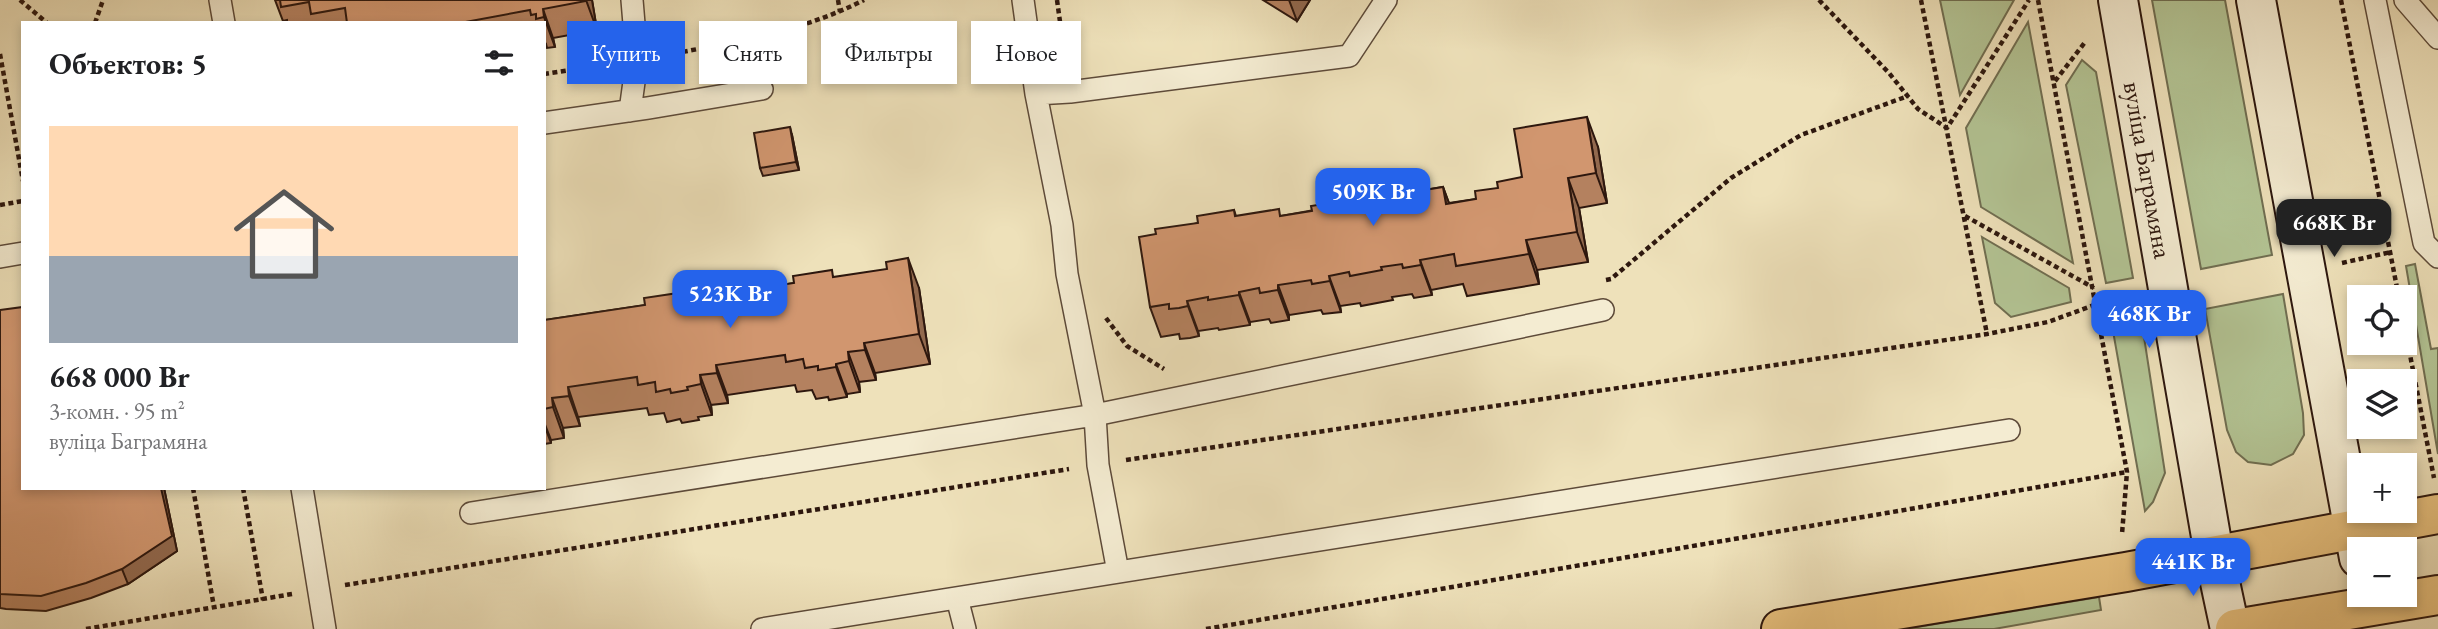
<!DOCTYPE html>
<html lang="ru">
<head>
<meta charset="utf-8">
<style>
	:root { --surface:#fff; --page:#f2f2f2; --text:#202124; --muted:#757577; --line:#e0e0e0; --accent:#2563eb }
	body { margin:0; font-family:"EB Garamond",serif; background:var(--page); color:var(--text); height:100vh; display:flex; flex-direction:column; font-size:26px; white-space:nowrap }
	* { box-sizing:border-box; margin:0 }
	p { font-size:23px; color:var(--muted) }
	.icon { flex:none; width:38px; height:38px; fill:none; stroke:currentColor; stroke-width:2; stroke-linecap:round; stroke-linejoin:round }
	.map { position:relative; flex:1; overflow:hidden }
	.panel { position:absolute; left:21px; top:21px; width:525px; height:469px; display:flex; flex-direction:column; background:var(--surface); border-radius:0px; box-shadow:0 4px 10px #0003 }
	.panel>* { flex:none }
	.top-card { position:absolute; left:567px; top:21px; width:665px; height:63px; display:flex; gap:14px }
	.tools { position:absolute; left:2347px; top:285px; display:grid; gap:14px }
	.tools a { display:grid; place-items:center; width:70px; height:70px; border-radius:0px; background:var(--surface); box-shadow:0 4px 10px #0003; font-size:35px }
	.price { position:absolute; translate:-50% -60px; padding:0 16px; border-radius:14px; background:var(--accent); color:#fff; font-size:23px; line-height:46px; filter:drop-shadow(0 2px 4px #0008) }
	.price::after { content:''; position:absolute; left:50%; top:42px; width:21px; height:16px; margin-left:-10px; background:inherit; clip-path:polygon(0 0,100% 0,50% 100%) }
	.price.current { background:#222; color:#fff }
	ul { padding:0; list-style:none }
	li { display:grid; align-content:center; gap:14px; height:371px; padding:0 28px }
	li+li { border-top:2px solid var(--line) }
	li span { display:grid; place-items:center; height:217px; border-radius:0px; color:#555 }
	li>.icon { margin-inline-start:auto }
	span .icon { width:126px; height:126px; fill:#fffc; stroke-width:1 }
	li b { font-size:30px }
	h2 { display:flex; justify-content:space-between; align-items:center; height:84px; padding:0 28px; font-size:30px }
	.pill { padding:0 24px; border-radius:0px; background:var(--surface); box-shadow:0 4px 10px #0003; font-size:24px; line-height:63px }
	.pill.current { background:var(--accent); color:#fff }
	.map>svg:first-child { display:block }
	.green { fill:#b3c494; stroke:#706e51; stroke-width:2 }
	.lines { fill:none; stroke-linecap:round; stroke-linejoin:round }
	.lane-casing { stroke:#5d4a39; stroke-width:24 }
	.secondary-casing { stroke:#2d170e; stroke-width:42 }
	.primary-casing { stroke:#2d170e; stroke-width:42 }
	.path { stroke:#2d170e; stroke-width:4.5; stroke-dasharray:5 3.5; stroke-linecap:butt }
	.lane { stroke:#f4ecd2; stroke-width:21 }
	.secondary { stroke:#f4ecd2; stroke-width:38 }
	.primary { stroke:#e7c07d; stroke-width:38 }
	.wall { fill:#b4815f; stroke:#2d170e; stroke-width:2 }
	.shaded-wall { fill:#92694e; stroke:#2d170e; stroke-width:2 }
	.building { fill:#d1966f; stroke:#2d170e; stroke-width:2 }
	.labels { text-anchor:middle; stroke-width:5; stroke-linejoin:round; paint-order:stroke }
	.street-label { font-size:26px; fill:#2d170e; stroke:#f4ecd2 }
</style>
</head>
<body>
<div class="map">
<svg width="2438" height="629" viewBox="0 0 2438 629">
	<rect width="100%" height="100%" fill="#eee1ba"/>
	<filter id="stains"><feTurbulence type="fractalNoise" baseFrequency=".00286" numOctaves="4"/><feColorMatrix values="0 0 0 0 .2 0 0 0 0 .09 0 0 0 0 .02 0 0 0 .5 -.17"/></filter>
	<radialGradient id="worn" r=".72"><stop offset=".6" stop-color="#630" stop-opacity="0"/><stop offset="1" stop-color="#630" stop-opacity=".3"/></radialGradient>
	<path class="green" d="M1940,0H2014L1960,95Z
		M2152,0H2225L2272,255L2201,269Z
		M2028,22L2073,263L1981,207L1966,128Z
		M2082,60L2096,72L2133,278L2106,283L2066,85Z
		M1982,237L2069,288L2071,302L2011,317L1995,303Z
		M2415,264L2431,349L2438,348V454L2406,266Z
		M2283,294L2303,413L2304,435L2293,454L2271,465L2248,462L2236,452L2227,430L2205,309Z
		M2142,324L2165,473L2153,502L2145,511L2113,331Z
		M2099,597L2101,610L1994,629H1905Z"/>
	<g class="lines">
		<defs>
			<path id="lane" d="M220,0L224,23
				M1023,0L1036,94L1062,225L1067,274L1095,415L1098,465L1118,572
				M2375,0L2424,243L2438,257
				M2405,0L2438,38
				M1036,94L1070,92L1349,56L1386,0
				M630,111L637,60L632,0
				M544,123L648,108L762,89
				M0,257L23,253
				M302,488L325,629
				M471,513L1095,415L1603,310
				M957,598L965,629
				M762,629L2009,430"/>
			<path id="secondary" d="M2118,0L2214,554L2230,629
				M2256,0L2359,558"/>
			<path id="primary" d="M1781,629L2126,572L2438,514
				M2235,629L2438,595"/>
		</defs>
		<use href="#lane" class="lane-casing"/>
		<use href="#secondary" class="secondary-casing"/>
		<use href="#primary" class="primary-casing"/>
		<path class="path" d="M20,0L47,23
			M838,0L840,12
			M1057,0L1066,65
			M1819,0L1889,73L1918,109L1947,128L2029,0
			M1921,0L1987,334
			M2038,0L2127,472L2122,534
			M2341,0L2399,298
			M95,23L103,0
			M0,54L23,181
			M666,55C734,42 801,32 864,0
			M544,74L609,64
			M2055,81L2086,41
			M0,205L23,201
			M1965,216L2094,288
			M2342,263L2391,252
			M1606,280L1611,279L1731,178L1801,135L1908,96
			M1106,318L1127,346L1164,369
			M2404,324L2434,478
			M1126,460L1987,334L2048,322L2097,304L2133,298
			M193,488L214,607
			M243,488L263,600
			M345,585L1069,469
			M86,629L292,594
			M1206,629L2127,472"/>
		<use href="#lane" class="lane"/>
		<use href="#secondary" class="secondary"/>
		<use href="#primary" class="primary"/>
	</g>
	<path class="wall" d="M275,0H592L597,30L553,38L555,47L547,48L546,44L544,45V23H287V20L283,21Z
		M1263,0H1310L1297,21Z
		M792,135L799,170L763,176L760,168Z
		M1598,147L1607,203L1579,208L1588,262L1537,270L1539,284L1467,296L1463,284L1431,290L1432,295L1414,298L1412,294L1392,297L1393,300L1361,306L1360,303L1340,306L1341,312L1323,314L1321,310L1289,315V320L1271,323L1269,319L1250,322V325L1219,330L1218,328L1198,331L1199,336L1190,338L1180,339L1179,334L1161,337L1150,307L1156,234L1198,223L1234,210L1236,216H1281L1443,187L1449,203L1476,199L1522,177Z
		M835,277L919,288L930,364L875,373L876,380L859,382L860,392L847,394V397L829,400L828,397L816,399L812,390L797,392L795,385L727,395L728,403L711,405L712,415L698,417L699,420L682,423L680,419L667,422L664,413L649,415L647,408L578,417L580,426L563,428L564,438L551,440V443L544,444V320Z
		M0,310L23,488H164L177,551L128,584L91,598L46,611L6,609L0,608Z"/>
	<path class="shaded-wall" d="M586,0H592L597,30Z
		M1289,0H1310L1297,21Z
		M543,9L553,38L555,47L544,17Z
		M1587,117L1598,147L1607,203L1596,173Z
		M790,127L792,135L799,170L796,162Z
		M1568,178L1579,208L1588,262L1577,232Z
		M1443,187L1454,217L1446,204Z
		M1526,240L1537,270L1539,284L1529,254Z
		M908,258L919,288L930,364L919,334Z
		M1420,260L1431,290L1432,295L1421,265Z
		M1329,276L1340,306L1341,312L1330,281Z
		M1278,285L1289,315V320L1278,290Z
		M1239,292L1250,322V325L1239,295Z
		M1187,301L1198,331L1199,336L1188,306Z
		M864,343L875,373L876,380L865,350Z
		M848,352L859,382L860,392L849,361Z
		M836,364L847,394V397L836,367Z
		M716,365L727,395L728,403L717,373Z
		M700,375L711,405L712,415L701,384Z
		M568,387L578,417L580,426L569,396Z
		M552,398L563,428L564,438L553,407Z
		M544,422L551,440V443L544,424Z
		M161,488H164L177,551L128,584L122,569Z"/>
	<path class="building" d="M280,0H586V1L543,9L544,17L536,19V14L531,15L530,10L460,23H347L345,8L311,14L309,2L281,7Z
		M1587,117L1596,173L1568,178L1577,232L1526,240L1529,254L1456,266L1454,254L1420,260L1421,265L1403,268L1402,264L1381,267L1382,270L1350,276L1349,272L1329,276L1330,281L1312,284L1311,280L1278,285V290L1260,293L1259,288L1239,292V295L1208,300V297L1187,301L1188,306L1179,308L1169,309V304L1150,307L1139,237L1156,234L1155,229L1198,223L1197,216L1234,210L1235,216L1279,209L1280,216L1312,211L1311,206L1349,200L1348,192L1391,185L1393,195L1443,187L1446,204L1476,199L1475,191L1498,188L1497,182L1522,177L1514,129Z
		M790,127L796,162L760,168L754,133Z
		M908,258L919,334L864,343L865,350L848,352L849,361L836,364V367L818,370V366L805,368L803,359L786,362L785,355L716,365L717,373L700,375L701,384L687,387L688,390L671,393L670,389L656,392L655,382L638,385L637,377L568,387L569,396L552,398L553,407L544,409V320L645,305L644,298L685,292L686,299L794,283L793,276L832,270L833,277L887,269L886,262Z
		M23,307V488H161L172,536L122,569L86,583L41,596L0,594V310Z"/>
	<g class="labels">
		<g class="street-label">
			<text transform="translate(2148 170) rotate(80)" y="9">вуліца Баграмяна</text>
		</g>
	</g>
	<rect width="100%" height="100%" filter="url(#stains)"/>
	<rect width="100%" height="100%" fill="url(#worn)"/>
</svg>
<div class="tools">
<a><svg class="icon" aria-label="locate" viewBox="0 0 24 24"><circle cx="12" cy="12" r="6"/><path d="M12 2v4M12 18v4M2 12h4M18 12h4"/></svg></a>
<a><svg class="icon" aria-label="layers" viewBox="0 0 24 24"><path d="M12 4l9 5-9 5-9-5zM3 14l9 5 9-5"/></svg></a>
<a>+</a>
<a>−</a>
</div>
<b class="price" style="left:1373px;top:228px">509K Br</b>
<b class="price current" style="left:2334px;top:259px">668K Br</b>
<b class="price" style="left:730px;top:330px">523K Br</b>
<b class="price" style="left:2149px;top:350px">468K Br</b>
<b class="price" style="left:2193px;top:598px">441K Br</b>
<div class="top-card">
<a class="pill current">Купить</a>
<a class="pill">Снять</a>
<a class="pill">Фильтры</a>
<a class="pill">Новое</a>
</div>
<section class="panel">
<h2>Объектов: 5<svg class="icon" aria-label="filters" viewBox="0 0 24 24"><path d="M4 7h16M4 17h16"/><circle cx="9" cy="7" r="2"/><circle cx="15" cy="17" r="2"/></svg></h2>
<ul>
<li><span style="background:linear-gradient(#ffd9b3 60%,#9aa5b1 0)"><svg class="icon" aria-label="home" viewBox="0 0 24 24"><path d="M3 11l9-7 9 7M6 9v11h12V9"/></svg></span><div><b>668 000 Br</b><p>3-комн. · 95 m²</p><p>вуліца Баграмяна</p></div></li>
</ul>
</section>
</div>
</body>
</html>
